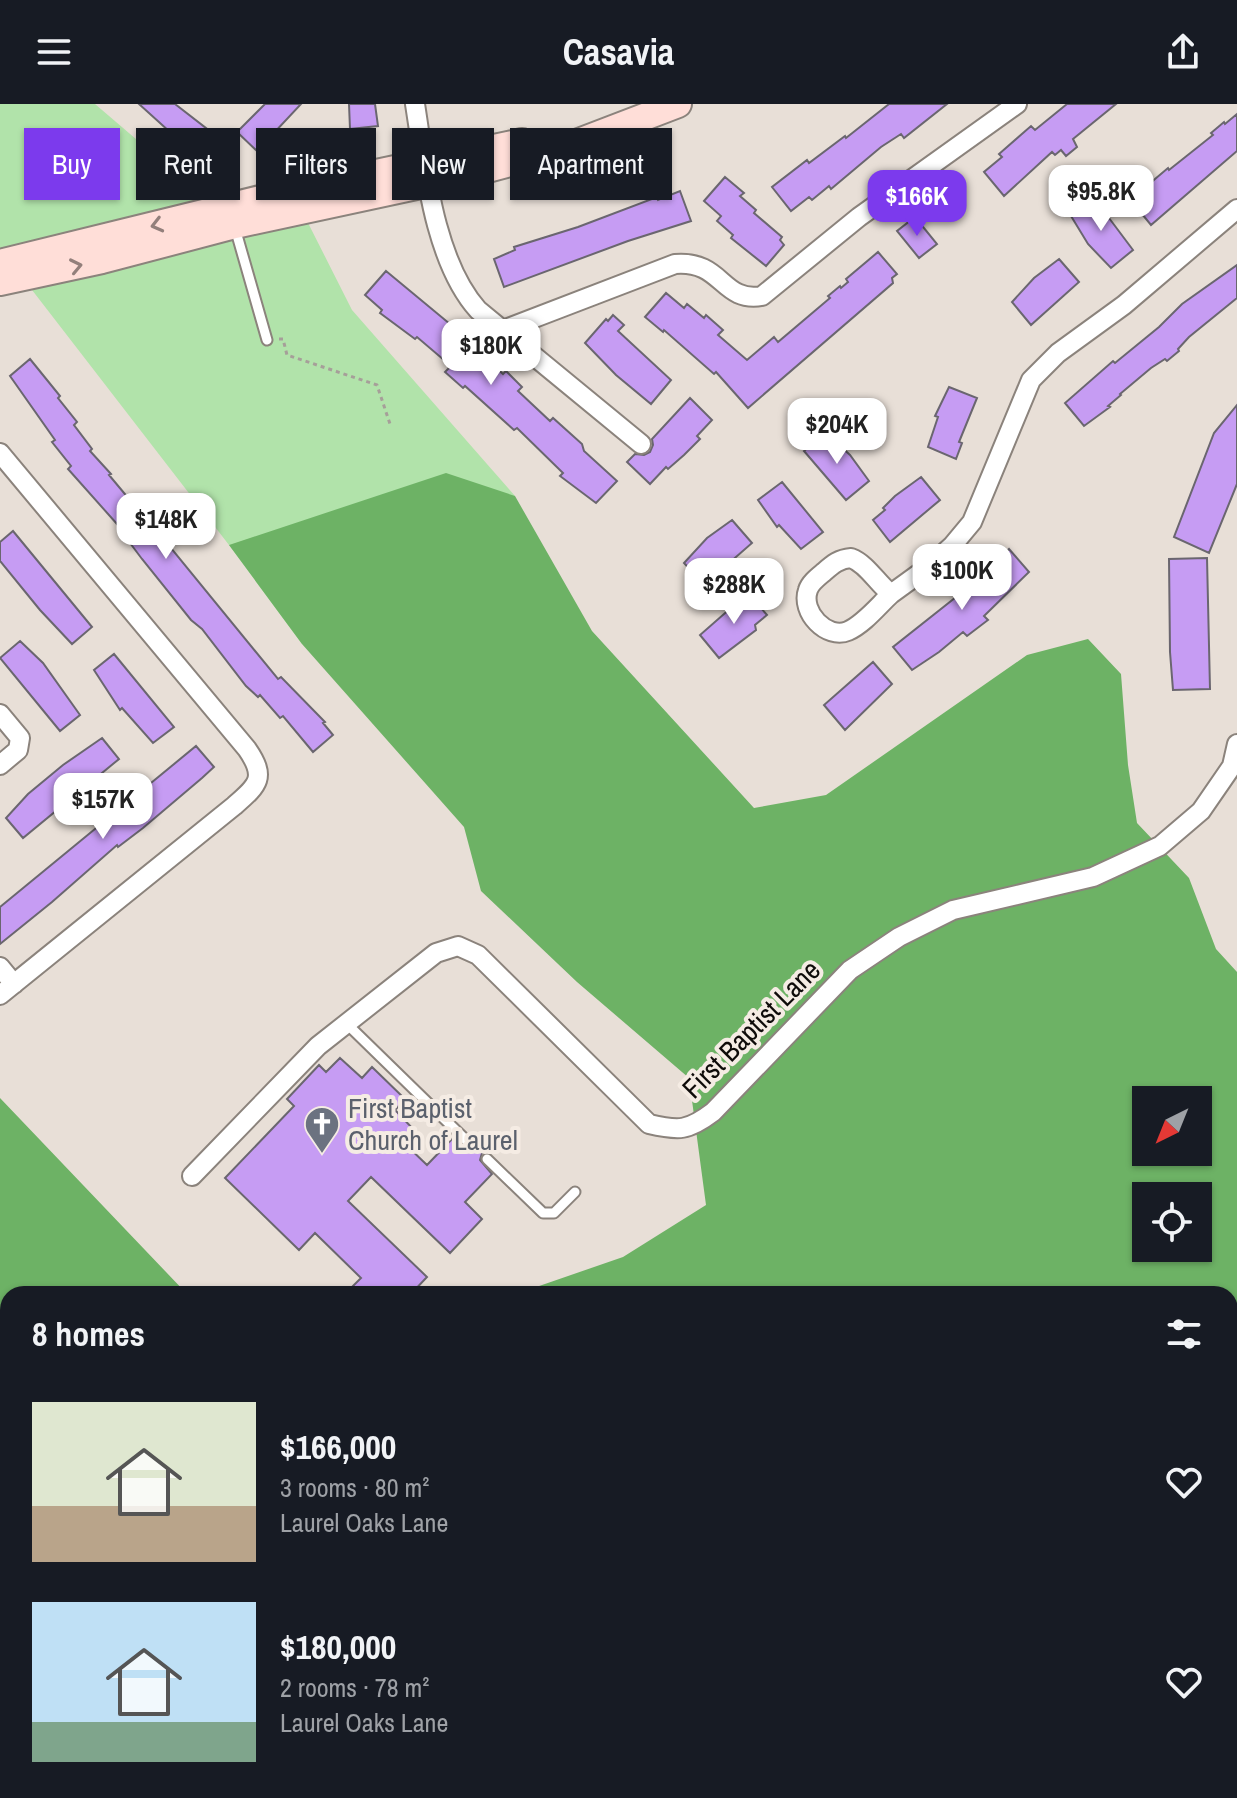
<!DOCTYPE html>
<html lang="en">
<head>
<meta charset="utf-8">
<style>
	:root { --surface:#171b24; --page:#20242c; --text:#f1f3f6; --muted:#9ea1a6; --accent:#7c3aed }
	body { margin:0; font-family:"Archivo Narrow",sans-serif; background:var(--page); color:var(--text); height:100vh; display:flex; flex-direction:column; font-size:30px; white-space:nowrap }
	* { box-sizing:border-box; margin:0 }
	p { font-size:26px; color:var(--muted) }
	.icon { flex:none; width:44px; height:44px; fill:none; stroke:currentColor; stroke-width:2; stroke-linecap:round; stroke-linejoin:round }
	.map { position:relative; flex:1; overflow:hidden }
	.details { position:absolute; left:0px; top:1182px; width:1238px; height:512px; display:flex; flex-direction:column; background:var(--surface); border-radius:24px 24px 0 0; box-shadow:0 2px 6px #0004 }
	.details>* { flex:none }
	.banner { position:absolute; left:24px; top:24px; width:800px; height:72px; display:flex; gap:16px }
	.needle { width:52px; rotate:223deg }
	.controls { position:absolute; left:1132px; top:982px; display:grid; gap:16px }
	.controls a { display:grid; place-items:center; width:80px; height:80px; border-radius:0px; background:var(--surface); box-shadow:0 2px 6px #0004; font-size:40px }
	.price { position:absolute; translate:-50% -68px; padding:0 18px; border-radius:16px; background:#fff; color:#222; font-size:26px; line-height:52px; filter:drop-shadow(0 2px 4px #0008) }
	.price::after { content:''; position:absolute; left:50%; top:48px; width:24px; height:18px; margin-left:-12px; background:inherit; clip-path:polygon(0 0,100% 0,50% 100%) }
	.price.on { background:var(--accent); color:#fff }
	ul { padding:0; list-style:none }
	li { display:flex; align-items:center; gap:24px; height:200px; padding:0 32px }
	li span { display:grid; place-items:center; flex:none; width:224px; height:160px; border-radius:0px; color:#555 }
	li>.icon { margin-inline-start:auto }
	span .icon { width:96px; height:96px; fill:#fffc; stroke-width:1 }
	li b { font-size:34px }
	h2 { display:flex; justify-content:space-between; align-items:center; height:96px; padding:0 32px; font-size:34px }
	.pill { padding:0 28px; border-radius:0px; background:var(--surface); box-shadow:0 2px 6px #0004; font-size:28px; line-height:72px }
	.pill.on { background:var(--accent); color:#fff }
	header { display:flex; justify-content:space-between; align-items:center; height:104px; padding:0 32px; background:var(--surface); font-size:36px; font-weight:700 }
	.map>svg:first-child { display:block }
	.green { fill:#b1e3aa }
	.forest { fill:#6db265; fill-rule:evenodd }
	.building { fill:#c69cf3; stroke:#6a666f; stroke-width:2 }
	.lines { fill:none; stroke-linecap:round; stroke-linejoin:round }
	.service-casing { stroke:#8b837c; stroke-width:13 }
	.minor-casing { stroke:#8b837c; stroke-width:22 }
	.secondary-casing { stroke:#8b837c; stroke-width:30 }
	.primary-casing { stroke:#c0c0bf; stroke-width:34 }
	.motorway-casing { stroke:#c0c0bf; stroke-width:38 }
	.path { stroke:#a69f99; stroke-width:3; stroke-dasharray:4 4; stroke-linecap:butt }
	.service { stroke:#fff; stroke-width:9 }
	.minor { stroke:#fff; stroke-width:18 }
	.secondary { stroke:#ffded8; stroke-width:26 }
	.primary { stroke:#febdb2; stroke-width:30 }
	.motorway { stroke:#fe917e; stroke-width:34 }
	.oneway { stroke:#937f7b }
	.labels { text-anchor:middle; stroke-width:8; stroke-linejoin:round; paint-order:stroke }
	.street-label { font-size:28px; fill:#0e0b09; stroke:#f5ece4 }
	.worship-label { font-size:28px; fill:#5b616d; stroke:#f5ece4; text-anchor:start }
</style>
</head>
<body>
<header><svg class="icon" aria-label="menu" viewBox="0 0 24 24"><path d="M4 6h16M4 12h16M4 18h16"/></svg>Casavia<svg class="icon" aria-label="share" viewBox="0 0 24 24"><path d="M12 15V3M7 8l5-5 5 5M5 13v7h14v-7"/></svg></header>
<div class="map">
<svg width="1237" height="1694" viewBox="0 0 1237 1694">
	<rect width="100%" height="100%" fill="#e8dfd7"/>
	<path class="green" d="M0,0H95L219,106L0,159Z
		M302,107L352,206L515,392L302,540L229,441L22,173Z"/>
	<path class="forest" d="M446,369L515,392L592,527L754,704L826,691L1027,551L1088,535L1121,570L1128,661L1137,719L1189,774L1216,845L1237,868V1694H385L371,1686H1230V1190H516L623,1153L706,1101L689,974L577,878L481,787L464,723L302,540L229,441ZM1146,996H1198V1048H1146ZM1146,1092H1198V1144H1146Z
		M0,994L187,1190H8V1474L0,1469Z"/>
	<path class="building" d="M139,0H175L211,28L195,46L183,35L181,38Z
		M265,0H301L257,47L237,28Z
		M349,0H375L378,22L350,25Z
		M889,0H947L904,34L901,30L881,43L831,85L829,82L812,96L809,93L791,107L772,83L807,56L809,59L845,32L846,34Z
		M1067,0H1116L1073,35L1077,43L1066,52L1061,46L1055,51L1052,48L1004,92L984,68L1002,53L999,50L1031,22L1035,26Z
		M1237,10V47L1151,121L1133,99L1146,89L1143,86L1155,75L1168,64L1169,66L1213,31L1211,29L1224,18L1225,20Z
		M725,73L744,89L740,92L756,106L754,109L782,133L780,136L784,141L766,162L731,134L733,131L717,117L721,112L704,97Z
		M680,87L691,117L628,137L504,183L494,155L515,146L514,143L578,123L657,93L658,96Z
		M1094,94L1133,146L1111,164L1088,140L1071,112Z
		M915,113L937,140L919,154L897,127Z
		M878,148L897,170L892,174L893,179L748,304L716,268L714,270L664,226L663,228L645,213L666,189L684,204L687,200L704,214L706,211L723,226L718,231L747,256L774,233L778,238L830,194L828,192L840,182L841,184L848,178L846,175Z
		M1059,155L1079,178L1031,221L1012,198L1034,174Z
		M1237,161V194L1189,233L1178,245L1179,247L1167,257L1165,255L1151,264L1120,290L1121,291L1108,302L1110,303L1084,322L1065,299L1113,257L1115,259L1159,223L1182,200Z
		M386,167L456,225L451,230L484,260L488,256L503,270L506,267L522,283L518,287L550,317L553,314L582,340L584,347L617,377L596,399L560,372L563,369L517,324L514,326L465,282L463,284L445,268L451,262L417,233L415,235L380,209L382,206L365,191Z
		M613,211L624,221L618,227L671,276L651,300L616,271L585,239L606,215L608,217Z
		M30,255L60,292L58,294L77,318L74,321L92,345L90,347L111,370L109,371L134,401L135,400L278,575L281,573L325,618L323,619L333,631L313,648L283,612L280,614L260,591L258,593L246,582L202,525L191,516L142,455L124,431L125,429L68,365L71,362L52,338L55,336L10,272Z
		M949,283L977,294L959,338L962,339L956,355L928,343L938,313L935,312Z
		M690,294L712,316L697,332L700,335L684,351L668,365L666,363L650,380L627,358L635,350L644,351L650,348L653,341L652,335Z
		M1237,301V380L1209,449L1174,433L1214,329Z
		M825,329L836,342L838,340L850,351L869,377L846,396L804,347Z
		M921,373L940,396L890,438L873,416L885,406L883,404L895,392Z
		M782,378L823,428L801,445L779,421L777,423L758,396Z
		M732,416L752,439L704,481L684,459L707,434Z
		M13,427L92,523L72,540L40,506L0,457V438Z
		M1009,445L1029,468L984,512L988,516L967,532L963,528L939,548L912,566L893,543L975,478Z
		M1207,454L1210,585L1173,586L1170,548L1169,455Z
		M748,489L767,511L755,521L756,526L719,554L700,531Z
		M20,537L43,559L80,611L60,627L0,554Z
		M114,550L174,623L153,639L122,604L120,606L94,566Z
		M873,558L892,580L845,626L824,601Z
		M102,634L119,655L23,734L6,714L28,690L63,661Z
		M196,642L214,663L202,674L143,724L118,743L117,741L52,798L0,840V803Z
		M340,954L362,974L372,963L405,995L395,1006L415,1027L404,1039L427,1061L453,1034L464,1045L470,1046L476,1042L475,1033L490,1048L482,1049L480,1056L492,1070L465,1098L482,1115L450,1149L371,1073L348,1097L427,1173L411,1190H345L361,1174L315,1129L299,1146L225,1074L294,1002L287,995L319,961L326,968Z"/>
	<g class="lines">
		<defs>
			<path id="service" d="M235,124L267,236
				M347,920L469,1039
				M487,1055L543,1109H554L575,1088"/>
			<path id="minor" d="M415,0C425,63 434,157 478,206L641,340
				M503,226L675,160C723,156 721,199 762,192L859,113L1017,0
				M0,349L247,645C267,674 258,681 234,702L0,891
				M851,454C867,460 877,479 891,490C879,501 864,520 848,527C827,536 800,508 808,486C810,479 818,473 824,468C833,460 839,455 851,454Z
				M891,490L931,461L952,442L972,418L1031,276L1058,249L1124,201L1237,105
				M0,610L20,634L18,646L0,661
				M0,863L14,880
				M192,1072L318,942L436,849L458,842L478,851L649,1020C679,1027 688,1027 713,1008L850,866L899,833L953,806L1093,773L1160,742L1201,707L1232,662L1237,640"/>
			<path id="secondary" d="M0,159L301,85L522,38
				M0,178L102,156L235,121L458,73L558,46L678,0"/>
			<path id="primary" d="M0,1469L8,1474
				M0,1538L8,1543
				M250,1686L263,1694"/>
			<path id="motorway" d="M0,1588L8,1593
				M142,1686L153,1694
				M371,1686L385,1694"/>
		</defs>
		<use href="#service" class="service-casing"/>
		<use href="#minor" class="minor-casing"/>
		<use href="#secondary" class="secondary-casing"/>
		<use href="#primary" class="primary-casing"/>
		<use href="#motorway" class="motorway-casing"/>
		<path class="path" d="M279,235H283L287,251L377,281L390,320"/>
		<use href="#service" class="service"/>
		<use href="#minor" class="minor"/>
		<use href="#secondary" class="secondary"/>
		<use href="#primary" class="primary"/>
		<use href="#motorway" class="motorway"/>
	</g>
	<defs><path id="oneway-chevron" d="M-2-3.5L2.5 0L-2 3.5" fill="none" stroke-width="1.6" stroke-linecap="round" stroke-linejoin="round" transform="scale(2)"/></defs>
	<g class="oneway">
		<use href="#oneway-chevron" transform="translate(157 121) rotate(166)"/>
		<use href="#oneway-chevron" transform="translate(76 162) rotate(-12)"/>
	</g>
	<defs>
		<symbol id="church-pin" viewBox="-11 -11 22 30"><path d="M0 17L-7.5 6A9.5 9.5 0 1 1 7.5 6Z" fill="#6b7280" stroke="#f5ece4"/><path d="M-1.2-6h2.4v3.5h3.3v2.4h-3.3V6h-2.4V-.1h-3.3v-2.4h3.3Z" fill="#fff"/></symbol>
	</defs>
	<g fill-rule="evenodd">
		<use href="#church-pin" x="302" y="1000" width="40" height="54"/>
	</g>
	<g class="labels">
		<g class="street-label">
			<text transform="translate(751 925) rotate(-45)" y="10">First Baptist Lane</text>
		</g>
		<g class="worship-label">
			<text x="348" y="1014">First Baptist<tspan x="348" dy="32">Church of Laurel</tspan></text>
		</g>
	</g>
</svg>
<div class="controls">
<a><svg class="needle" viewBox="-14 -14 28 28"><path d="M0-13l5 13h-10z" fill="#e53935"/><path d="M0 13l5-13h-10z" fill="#9ea1a6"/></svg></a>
<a><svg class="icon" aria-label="locate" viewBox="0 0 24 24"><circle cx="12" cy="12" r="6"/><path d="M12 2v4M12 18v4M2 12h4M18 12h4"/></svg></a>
</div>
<b class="price" style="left:1101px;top:129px">$95.8K</b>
<b class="price on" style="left:917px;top:134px">$166K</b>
<b class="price" style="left:491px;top:283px">$180K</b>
<b class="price" style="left:837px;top:362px">$204K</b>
<b class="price" style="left:166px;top:457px">$148K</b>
<b class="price" style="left:962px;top:508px">$100K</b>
<b class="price" style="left:734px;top:522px">$288K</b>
<b class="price" style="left:103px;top:737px">$157K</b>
<div class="banner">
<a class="pill on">Buy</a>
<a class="pill">Rent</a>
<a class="pill">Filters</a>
<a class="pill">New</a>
<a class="pill">Apartment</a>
</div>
<section class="details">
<h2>8 homes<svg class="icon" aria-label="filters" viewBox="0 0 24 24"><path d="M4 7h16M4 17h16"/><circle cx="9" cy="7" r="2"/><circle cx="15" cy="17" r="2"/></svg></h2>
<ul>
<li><span style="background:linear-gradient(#dfe7d0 65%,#b9a48a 0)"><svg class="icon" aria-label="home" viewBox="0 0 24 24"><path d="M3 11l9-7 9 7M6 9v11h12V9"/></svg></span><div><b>$166,000</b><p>3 rooms · 80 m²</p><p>Laurel Oaks Lane</p></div><svg class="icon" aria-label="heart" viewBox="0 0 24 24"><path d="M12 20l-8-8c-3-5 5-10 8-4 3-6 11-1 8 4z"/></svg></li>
<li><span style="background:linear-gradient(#bfe0f5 75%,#7fa58c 0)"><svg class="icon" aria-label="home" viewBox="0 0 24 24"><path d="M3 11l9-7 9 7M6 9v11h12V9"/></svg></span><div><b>$180,000</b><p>2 rooms · 78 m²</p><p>Laurel Oaks Lane</p></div><svg class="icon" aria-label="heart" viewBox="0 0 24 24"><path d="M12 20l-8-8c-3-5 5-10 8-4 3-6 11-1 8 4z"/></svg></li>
</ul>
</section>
</div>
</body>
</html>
